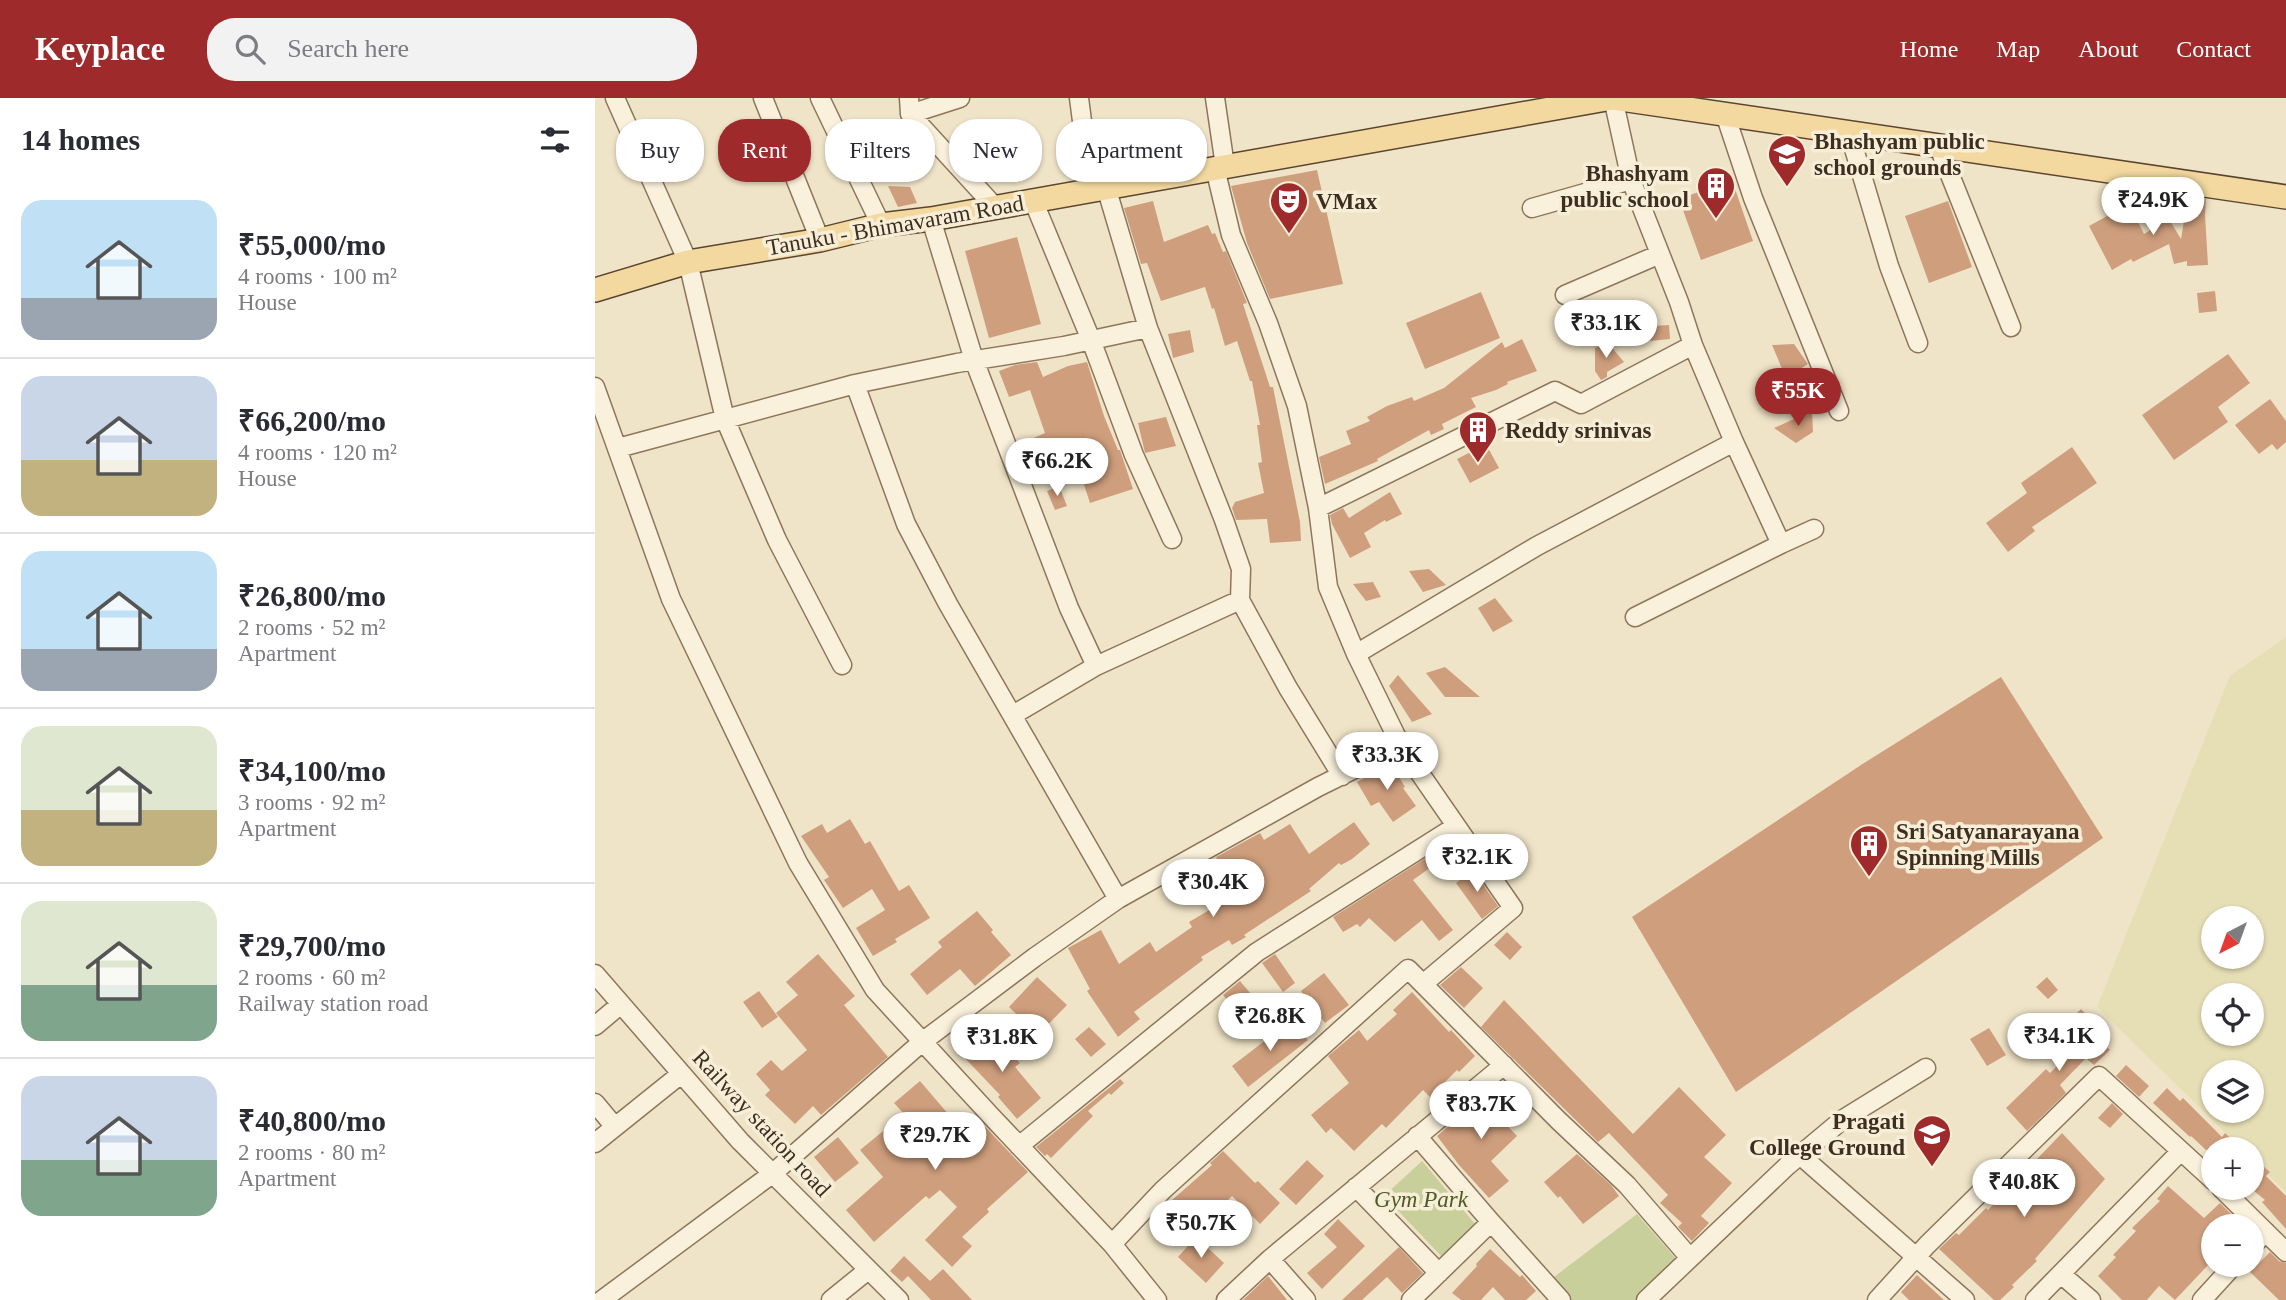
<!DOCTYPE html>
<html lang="en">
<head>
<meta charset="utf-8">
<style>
	:root { --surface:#fff; --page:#f2f2f3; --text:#2b2b33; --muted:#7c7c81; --line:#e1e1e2; --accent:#9e2a2b }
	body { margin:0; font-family:"Times New Roman",serif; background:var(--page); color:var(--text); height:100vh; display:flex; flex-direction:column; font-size:26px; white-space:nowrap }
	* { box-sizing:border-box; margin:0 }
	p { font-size:23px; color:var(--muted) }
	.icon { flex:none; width:38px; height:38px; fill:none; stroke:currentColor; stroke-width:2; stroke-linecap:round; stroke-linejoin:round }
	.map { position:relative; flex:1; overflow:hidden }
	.drawer { display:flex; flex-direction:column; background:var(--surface); width:595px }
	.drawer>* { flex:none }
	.banner { position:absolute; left:21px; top:21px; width:665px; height:63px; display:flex; gap:14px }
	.needle { width:46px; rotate:221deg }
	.fabs { position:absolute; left:1606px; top:808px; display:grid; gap:14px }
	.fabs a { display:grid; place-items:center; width:63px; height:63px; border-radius:50%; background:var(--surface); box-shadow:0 2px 5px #0004; font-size:35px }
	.price { position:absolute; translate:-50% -60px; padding:0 16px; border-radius:24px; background:#fff; color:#222; font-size:23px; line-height:46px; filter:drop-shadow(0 2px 4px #0008) }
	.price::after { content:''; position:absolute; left:50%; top:42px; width:21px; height:16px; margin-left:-10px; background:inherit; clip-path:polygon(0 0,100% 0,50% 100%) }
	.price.current { background:var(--accent); color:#fff }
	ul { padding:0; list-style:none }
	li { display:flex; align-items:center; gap:21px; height:175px; padding:0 21px }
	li+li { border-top:2px solid var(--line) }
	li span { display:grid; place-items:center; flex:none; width:196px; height:140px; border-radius:21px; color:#555 }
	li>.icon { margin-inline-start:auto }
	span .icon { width:84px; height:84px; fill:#fffc; stroke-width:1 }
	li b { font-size:30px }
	h2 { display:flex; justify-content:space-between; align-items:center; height:84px; padding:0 21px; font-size:30px }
	.pill { padding:0 24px; border-radius:28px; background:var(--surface); box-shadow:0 2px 5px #0004; font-size:24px; line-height:63px }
	.pill.current { background:var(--accent); color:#fff }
	header { display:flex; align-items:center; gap:42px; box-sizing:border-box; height:98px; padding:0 35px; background:var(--accent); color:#fff }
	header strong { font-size:33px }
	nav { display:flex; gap:38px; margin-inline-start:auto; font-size:24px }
	.search { width:490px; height:63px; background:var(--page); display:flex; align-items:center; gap:18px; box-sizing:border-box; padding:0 24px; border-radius:28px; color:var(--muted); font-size:26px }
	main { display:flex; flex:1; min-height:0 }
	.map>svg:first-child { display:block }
	.farmland { fill:#e6deb5; fill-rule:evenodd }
	.green { fill:#c9cf9b }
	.building { fill:#cf9f7d }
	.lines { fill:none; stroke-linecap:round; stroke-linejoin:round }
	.minor-casing { stroke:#8d765c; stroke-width:21 }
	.major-casing { stroke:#5b4430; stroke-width:26 }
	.minor { stroke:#faf1dc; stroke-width:18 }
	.major { stroke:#f3d9a0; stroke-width:23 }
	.labels { text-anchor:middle; stroke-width:7; stroke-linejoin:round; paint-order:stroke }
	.poi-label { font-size:23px; font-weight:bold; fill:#3d2e20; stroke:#f7eed8; text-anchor:start }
	.street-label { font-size:23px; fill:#3d2e20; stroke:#f7eed8 }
	.park-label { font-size:23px; font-style:italic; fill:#4d5a26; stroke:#f7eed8 }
</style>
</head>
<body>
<header>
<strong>Keyplace</strong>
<div class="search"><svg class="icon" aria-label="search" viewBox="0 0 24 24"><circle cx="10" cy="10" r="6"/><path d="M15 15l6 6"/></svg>Search here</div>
<nav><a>Home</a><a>Map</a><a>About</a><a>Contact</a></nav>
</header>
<main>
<section class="drawer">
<h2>14 homes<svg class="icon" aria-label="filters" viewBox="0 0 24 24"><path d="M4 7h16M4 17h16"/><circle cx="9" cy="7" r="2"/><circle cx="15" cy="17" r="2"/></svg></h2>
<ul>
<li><span style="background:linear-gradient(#bfe0f5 70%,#9aa5b1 0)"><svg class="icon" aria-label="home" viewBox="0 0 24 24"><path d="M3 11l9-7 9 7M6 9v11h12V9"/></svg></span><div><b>₹55,000/mo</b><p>4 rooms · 100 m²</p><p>House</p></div></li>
<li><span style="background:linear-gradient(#c9d6e8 60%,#c2b280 0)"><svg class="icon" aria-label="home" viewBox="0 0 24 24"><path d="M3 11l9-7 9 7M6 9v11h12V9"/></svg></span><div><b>₹66,200/mo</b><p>4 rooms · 120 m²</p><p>House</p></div></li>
<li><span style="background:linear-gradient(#bfe0f5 70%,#9aa5b1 0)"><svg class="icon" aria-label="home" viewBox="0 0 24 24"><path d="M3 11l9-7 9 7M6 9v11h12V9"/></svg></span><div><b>₹26,800/mo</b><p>2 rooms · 52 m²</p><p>Apartment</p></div></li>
<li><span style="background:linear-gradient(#dfe7d0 60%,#c2b280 0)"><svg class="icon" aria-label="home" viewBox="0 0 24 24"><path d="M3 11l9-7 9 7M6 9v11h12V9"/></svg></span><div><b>₹34,100/mo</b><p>3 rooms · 92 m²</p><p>Apartment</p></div></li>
<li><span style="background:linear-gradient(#dfe7d0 60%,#7fa58c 0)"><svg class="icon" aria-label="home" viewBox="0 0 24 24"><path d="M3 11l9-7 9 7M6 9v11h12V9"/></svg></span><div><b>₹29,700/mo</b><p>2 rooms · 60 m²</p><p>Railway station road</p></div></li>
<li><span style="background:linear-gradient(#c9d6e8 60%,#7fa58c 0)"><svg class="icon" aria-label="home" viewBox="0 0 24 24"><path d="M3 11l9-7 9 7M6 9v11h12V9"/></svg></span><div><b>₹40,800/mo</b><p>2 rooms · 80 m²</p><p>Apartment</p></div></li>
</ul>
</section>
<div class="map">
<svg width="1691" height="1202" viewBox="0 0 1691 1202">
	<rect width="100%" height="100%" fill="#f0e4c8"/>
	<path class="farmland" d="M1691,539V1094L1657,1061V1052H1648L1502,909L1635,578ZM1619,821H1657V859H1619ZM1619,898H1657V936H1619ZM1619,975H1657V1013H1619Z"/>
	<path class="green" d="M827,1063L881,1127L847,1159L789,1098Z
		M1042,1116L1082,1162L1042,1202H974L955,1182Z"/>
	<path class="building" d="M722,72L748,186L675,201L652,145L636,88Z
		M1137,82L1158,143L1106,162L1084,101Z
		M293,88L315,89L322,105L303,109Z
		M1593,99L1611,101L1610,117L1613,167L1592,168V163L1579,166L1574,146L1538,164L1536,161L1517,172L1494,128L1534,106L1549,136L1569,124L1567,113H1569L1586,141Z
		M558,103L569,144L613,127L617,136L620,135L628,154L631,153L652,205L648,206L675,289H678L705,424L706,443L675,445L672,421L641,422L637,410L640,404L669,395L663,365L667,364L662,327H665L657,283H655L642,243L630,248L619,210L617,211L610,189L566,203L552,165L546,166L529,110Z
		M1353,103L1377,169L1334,185L1310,118Z
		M422,139L446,226L394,240L370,153Z
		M1620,193L1622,213L1604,215L1602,195Z
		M886,194L905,240L830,271L811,225Z
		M1074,227L1075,241L1055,243L1059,228Z
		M595,232L599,254L578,260L573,236Z
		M927,241L942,273L912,284L913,286L901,292L876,300L881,309L847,326L849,331L836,337L834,332L782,361L783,363L730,386L724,359L756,346L751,333L775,323L772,319L792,308L817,299L819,303L849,290L907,244L910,250Z
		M1014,246L1029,264L1012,274V279L1006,282L1000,273V250Z
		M1199,246L1213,266L1191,280L1177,247Z
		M1633,256L1655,285L1623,309L1633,324L1579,362L1547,317Z
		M442,264L448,279L473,268L492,264L509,318L523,352H525L538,391L495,405L475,344L432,362L425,346L450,335L435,292L414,299L404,273L420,267Z
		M1675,301L1691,323V344L1682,352L1677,346L1664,356L1640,327Z
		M1217,313L1218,334L1201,345L1179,330Z
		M571,319L581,348L550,355L543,325Z
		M891,346L904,370L875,385L862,361Z
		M1477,349L1502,385L1437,429L1440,433L1413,454L1391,425L1432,395L1426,385Z
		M464,388L472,408L460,412L452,393Z
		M795,394L807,416L791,424L790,422L769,435L776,449L755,460L737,426L735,417L748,410L754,420Z
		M834,471L851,487L828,494L814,473Z
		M778,484L786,499L771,503L758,486Z
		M900,500L918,523L898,534L883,510Z
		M850,569L885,599H850L831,575Z
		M803,577L814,590L837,616L817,624L794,588Z
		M1406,579L1508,740L1141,994L1037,819L1266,667Z
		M796,666L810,689L808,690L821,708L798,724L784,704L776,708L762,684Z
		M255,721L270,746L275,743L304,793L314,787L335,820L300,841L302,844L278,858L261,830L290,812L277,791L248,810L229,782L234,779L206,738L227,726L232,735Z
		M759,724L775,746L757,761L746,767L744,765L714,791L716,793L649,837L651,839L637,847L634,842L606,859L608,862L539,914L545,921L523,939L492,893L495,891L473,850L506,832L524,866L555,844L561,854L597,829L594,824L616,811L614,809L640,793L621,759L665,735L669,742L695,726L714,756Z
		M837,756L843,764L818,782L858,832L844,843L827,822L800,844L774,820L765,829L762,826L748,834L738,819Z
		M878,772L903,808L887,821L861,785Z
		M382,813L398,832L396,834L416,857L380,888L365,871L332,897L315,876L347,849L343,844Z
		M912,834L927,849L915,862L899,847Z
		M223,856L260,898L249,907L293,959L226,1017L218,1008L200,1026L170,997L175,992L161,976L176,962L187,973L212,952L181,915L203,897L191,884Z
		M680,856L700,885L688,894L667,865Z
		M866,869L888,890L869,910L845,887Z
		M729,875L754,907L730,925L706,893Z
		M442,879L472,907L443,937L414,909Z
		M1452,879L1463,892L1453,901L1441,889Z
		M645,883L668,910L651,924L628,897Z
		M164,893L183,919L167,930L148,904Z
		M817,894L854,934L856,932L880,958L864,974L862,972L835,999L828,992L791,1030L787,1026L759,1053L736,1030L731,1035L716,1017L754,985L733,958L764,932L772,943L802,916L798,912Z
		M909,902L1038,1036L1084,989L1131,1037L1109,1059L1137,1085L1106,1118L1114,1125L1097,1143L1083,1129L1087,1125L1065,1105L1073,1097L1014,1035L1003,1044L886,929Z
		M1486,911L1509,936L1504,941L1515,952L1499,967L1491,960L1465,987L1471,995L1432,1033L1411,1010L1451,971L1455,975L1485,945L1469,928Z
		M697,922L713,942L653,989L637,968Z
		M494,929L511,946L496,959L480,941Z
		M1394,930L1411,957L1392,968L1375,941Z
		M393,932L425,965L420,969L446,1000L422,1021L403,999L405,997L367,957Z
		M1531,967L1554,988L1544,999L1521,978Z
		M525,981L529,985L516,997L514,995L493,1013L498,1018L456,1060L452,1056L450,1058L441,1049Z
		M325,983L366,1031L381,1019L433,1074L392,1111L394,1114L367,1139L377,1148L357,1169L330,1142L362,1109L345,1092L334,1101L331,1098L279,1144L251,1112L288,1079L265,1052L309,1016L299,1005Z
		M906,986L918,998L900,1015L922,1038L896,1063L914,1083L894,1100L864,1067L842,1038L884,1002L887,1005Z
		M1572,990L1585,1003L1588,1000L1627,1039L1630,1035L1648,1052H1611L1596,1038L1595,1039L1558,1005Z
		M1517,1005L1528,1016L1515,1030L1503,1020Z
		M1467,1035L1510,1081L1440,1161L1442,1163L1417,1187L1419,1189L1405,1202H1399L1344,1151L1361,1135L1364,1137L1391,1110L1393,1112Z
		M243,1039L264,1065L240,1084L219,1059Z
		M628,1053L660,1085L663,1083L685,1105L665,1126L637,1098L604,1132L576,1103L617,1067L615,1065Z
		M982,1056L1016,1087L1024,1098L988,1126L965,1098L963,1100L949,1084Z
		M712,1062L729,1078L701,1107L684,1091Z
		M1657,1064L1660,1067L1663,1064L1675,1074L1671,1078L1691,1098V1131L1667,1104L1670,1102L1659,1093L1657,1094Z
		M1573,1088L1609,1120L1625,1105L1649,1129H1619V1152L1611,1161L1615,1165L1580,1202L1564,1188L1552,1202H1527L1503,1178L1521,1159L1518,1157L1541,1133L1537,1130L1565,1103L1562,1101Z
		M743,1121L770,1148L727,1191L712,1175L742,1149L729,1136Z
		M601,1139L629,1165L611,1185L583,1159Z
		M804,1149L828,1175L807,1195L792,1179L767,1202H747Z
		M895,1151L925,1179L927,1177L941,1193L931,1202H910L898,1189L886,1202H866L857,1195L882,1168L881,1166Z
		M1675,1154L1684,1163L1691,1165V1202H1684L1655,1174Z
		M309,1158L335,1183L348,1171L377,1202H336L313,1178L307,1184L295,1173Z
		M1322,1177L1349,1202H1314L1306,1194Z
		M673,1178L692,1202H648Z"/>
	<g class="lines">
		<defs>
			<path id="minor" d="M20,0L93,164L130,321L182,442L247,567
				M168,0L225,142
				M225,0L286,127
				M314,0L315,16L400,109
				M484,0L496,92
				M620,0L630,68
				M315,16L365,0
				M1130,16L1158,100L1244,313
				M1254,34L1294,168L1323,245
				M1343,47L1416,229
				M620,70L636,137L673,225L702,308L723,410L733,489L761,556L806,648
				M511,89L553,230L629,422L646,471L645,502L693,590L747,678
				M438,102L496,242L539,357L577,441
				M937,110L1036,82
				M336,121L379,262L474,510L501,568
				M970,197L1065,156
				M1098,247L1139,344
				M260,286L311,426L353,506L523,801
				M0,289L76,501L203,765L280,892L396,1018L517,1146L562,1202
				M23,350L260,286L362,265L469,248L553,230
				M723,410L960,293L986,306L1098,247L1084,204L1036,82L1018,0
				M1186,446L1219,431
				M761,556L942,448L1139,344L1186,446L1040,519
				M418,617L501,568L645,502
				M0,876L145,1043L304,1202
				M0,928L26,906
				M0,1005L20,1029
				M822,1038L896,1124
				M0,1045L86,976
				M424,1048L662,854L861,728
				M1205,1057L1370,1202
				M761,1089L844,1175
				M1626,1090L1691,1154
				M517,1146L568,1092L813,871L964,1023L1032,1087L1095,1160
				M1657,1148L1671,1134
				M675,1161L711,1202
				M1467,1177L1496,1202
				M7,1202L177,1076L327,944L440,859L523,801L723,689L806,648L918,810L828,886
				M236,1202L273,1172
				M631,1202L675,1161L909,967
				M816,1202L896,1124L966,1202
				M1051,1202L1192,1068L1247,1022L1331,970
				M1282,1202L1332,1147L1504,978L1619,1083
				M1440,1202L1586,1053
				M1607,1202L1639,1167"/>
			<path id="major" d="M1019,0L1691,99
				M0,192L93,164L225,142L286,127L336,121L1017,0"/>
		</defs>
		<use href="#minor" class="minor-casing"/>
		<use href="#major" class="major-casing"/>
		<use href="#minor" class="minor"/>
		<use href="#major" class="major"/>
	</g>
	<defs>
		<symbol id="school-pin" viewBox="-11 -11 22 30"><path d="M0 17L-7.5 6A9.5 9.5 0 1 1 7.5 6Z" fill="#9e2a2b" stroke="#f7eed8"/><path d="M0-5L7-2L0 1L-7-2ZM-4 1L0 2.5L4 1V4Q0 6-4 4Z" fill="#fff"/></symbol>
		<symbol id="building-pin" viewBox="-11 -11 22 30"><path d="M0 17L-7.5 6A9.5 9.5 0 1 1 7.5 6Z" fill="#9e2a2b" stroke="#f7eed8"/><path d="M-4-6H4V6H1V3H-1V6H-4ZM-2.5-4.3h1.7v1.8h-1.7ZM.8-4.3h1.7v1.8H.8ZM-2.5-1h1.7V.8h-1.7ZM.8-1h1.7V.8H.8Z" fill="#fff"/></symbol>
		<symbol id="theatre-pin" viewBox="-11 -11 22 30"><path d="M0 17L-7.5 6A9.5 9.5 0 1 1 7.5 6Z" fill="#9e2a2b" stroke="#f7eed8"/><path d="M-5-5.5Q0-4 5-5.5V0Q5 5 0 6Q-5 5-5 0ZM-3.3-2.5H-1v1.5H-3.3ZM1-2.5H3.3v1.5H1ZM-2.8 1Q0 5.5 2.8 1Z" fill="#fff"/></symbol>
		<symbol id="university-pin" viewBox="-11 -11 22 30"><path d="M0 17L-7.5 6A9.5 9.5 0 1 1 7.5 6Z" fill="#9e2a2b" stroke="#f7eed8"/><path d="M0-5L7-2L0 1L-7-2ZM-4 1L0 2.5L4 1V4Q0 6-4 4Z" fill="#fff"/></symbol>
	</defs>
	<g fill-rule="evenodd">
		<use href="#school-pin" x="1170" y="34" width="44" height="60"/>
		<use href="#building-pin" x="1099" y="66" width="44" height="60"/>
		<use href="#theatre-pin" x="672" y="81" width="44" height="60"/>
		<use href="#building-pin" x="861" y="310" width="44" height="60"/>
		<use href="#building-pin" x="1252" y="724" width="44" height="60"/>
		<use href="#university-pin" x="1315" y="1014" width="44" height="60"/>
	</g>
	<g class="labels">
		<g class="poi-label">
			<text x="1219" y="51">Bhashyam public<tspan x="1219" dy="26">school grounds</tspan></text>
			<text x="1094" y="83" text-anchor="end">Bhashyam<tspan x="1094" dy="26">public school</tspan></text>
			<text x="721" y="111">VMax</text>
			<text x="910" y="340">Reddy srinivas</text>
			<text x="1301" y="741">Sri Satyanarayana<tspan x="1301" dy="26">Spinning Mills</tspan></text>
			<text x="1310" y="1031" text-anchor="end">Pragati<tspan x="1310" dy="26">College Ground</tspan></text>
		</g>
		<g class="street-label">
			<text transform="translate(300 127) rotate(-10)" y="8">Tanuku - Bhimavaram Road</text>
			<text transform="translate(167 1025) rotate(47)" y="8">Railway station road</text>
		</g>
		<g class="park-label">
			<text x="826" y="1109">Gym Park</text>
		</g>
	</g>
</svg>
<div class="fabs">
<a><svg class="needle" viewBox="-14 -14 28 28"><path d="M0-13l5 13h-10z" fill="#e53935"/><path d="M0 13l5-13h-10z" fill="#7c7c81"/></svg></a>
<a><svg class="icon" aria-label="locate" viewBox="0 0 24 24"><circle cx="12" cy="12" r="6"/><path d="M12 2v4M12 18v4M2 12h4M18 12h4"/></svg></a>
<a><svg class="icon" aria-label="layers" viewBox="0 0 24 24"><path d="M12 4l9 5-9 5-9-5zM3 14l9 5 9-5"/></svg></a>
<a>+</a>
<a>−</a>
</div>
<b class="price" style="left:1558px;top:139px">₹24.9K</b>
<b class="price" style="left:1011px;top:262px">₹33.1K</b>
<b class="price current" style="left:1203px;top:330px">₹55K</b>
<b class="price" style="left:462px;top:400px">₹66.2K</b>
<b class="price" style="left:792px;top:694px">₹33.3K</b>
<b class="price" style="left:882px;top:796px">₹32.1K</b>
<b class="price" style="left:618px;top:821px">₹30.4K</b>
<b class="price" style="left:675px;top:955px">₹26.8K</b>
<b class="price" style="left:1464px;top:975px">₹34.1K</b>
<b class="price" style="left:407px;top:976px">₹31.8K</b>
<b class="price" style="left:886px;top:1043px">₹83.7K</b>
<b class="price" style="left:340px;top:1074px">₹29.7K</b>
<b class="price" style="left:1429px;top:1121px">₹40.8K</b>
<b class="price" style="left:606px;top:1162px">₹50.7K</b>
<div class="banner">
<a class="pill">Buy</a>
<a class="pill current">Rent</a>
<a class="pill">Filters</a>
<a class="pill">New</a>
<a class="pill">Apartment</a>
</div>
</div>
</main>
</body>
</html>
